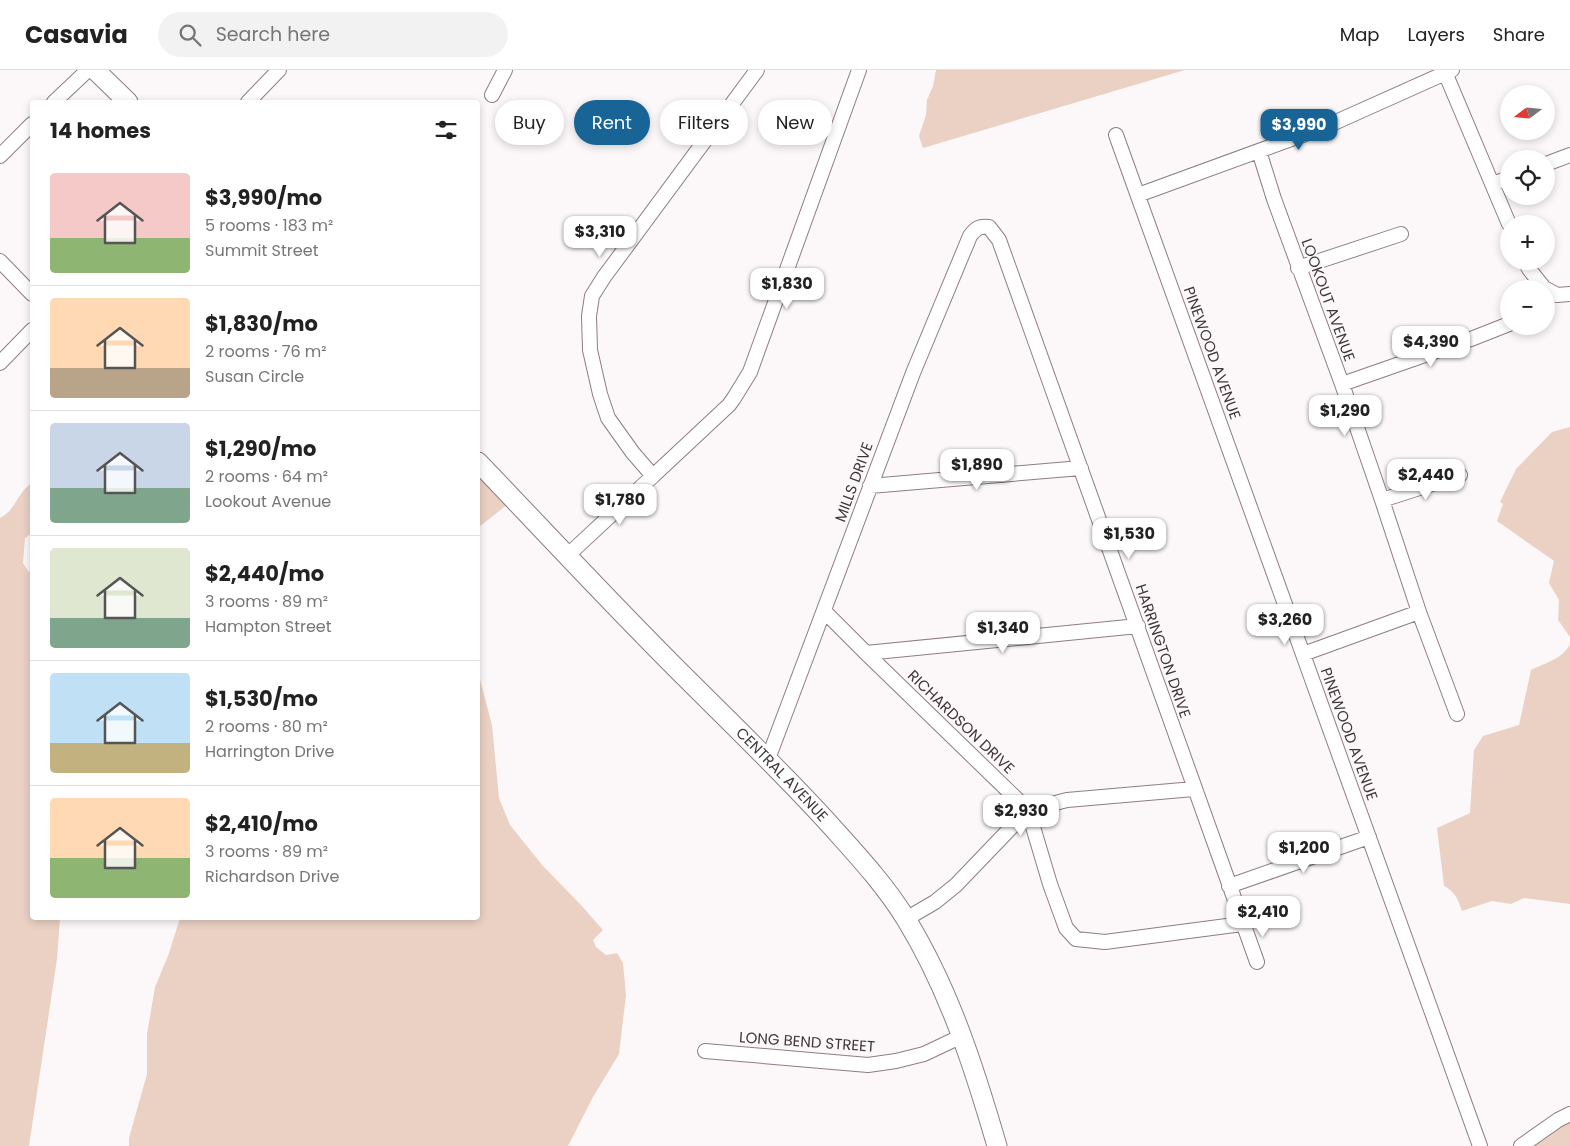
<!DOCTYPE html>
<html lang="en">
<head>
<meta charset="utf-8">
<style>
	:root { --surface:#fff; --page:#f2f2f2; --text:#222; --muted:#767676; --line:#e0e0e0; --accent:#186497 }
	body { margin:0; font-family:Poppins,sans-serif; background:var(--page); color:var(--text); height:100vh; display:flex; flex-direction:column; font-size:19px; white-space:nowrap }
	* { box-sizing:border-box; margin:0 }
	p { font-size:16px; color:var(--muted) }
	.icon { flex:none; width:28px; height:28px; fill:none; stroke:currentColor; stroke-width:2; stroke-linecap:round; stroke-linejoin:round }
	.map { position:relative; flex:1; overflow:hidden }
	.panel { position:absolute; left:30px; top:30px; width:450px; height:820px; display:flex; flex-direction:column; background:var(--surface); border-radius:5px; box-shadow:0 2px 8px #0003 }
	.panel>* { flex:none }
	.hud { position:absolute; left:495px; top:30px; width:475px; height:45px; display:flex; gap:10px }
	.needle { width:32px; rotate:254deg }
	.tools { position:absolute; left:1500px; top:15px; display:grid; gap:10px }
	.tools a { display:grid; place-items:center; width:55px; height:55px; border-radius:50%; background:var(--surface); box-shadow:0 2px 8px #0003; font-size:25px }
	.price { position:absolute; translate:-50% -42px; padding:0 11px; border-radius:10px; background:#fff; color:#222; font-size:16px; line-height:32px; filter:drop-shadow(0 1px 2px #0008) }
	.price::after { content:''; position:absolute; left:50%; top:30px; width:15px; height:11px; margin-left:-8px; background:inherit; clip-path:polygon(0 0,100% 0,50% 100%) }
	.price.on { background:var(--accent); color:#fff }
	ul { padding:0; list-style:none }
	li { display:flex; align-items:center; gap:15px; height:125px; padding:0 20px }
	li+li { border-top:1px solid var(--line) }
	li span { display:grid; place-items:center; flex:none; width:140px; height:100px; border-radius:5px; color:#555 }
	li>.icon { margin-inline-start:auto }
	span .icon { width:60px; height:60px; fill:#fffc; stroke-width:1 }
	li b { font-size:21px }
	h2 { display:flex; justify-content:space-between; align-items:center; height:60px; padding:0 20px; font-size:21px }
	.tag { padding:0 18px; border-radius:22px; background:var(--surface); box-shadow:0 2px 8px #0003; font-size:18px; line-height:45px }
	.tag.on { background:var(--accent); color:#fff }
	header { display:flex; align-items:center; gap:30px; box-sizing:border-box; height:70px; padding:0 25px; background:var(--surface); border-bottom:1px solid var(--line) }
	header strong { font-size:24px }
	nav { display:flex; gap:28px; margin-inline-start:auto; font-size:18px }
	.search { width:350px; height:45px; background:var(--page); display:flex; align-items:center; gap:12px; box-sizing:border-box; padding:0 18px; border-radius:28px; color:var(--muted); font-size:19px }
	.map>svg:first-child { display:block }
	.green { fill:#ebd1c4 }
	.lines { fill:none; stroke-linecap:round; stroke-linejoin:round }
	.minor-casing { stroke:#907c81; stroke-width:16 }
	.secondary-casing { stroke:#907c81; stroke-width:21 }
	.minor { stroke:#fff; stroke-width:14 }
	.secondary { stroke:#fff; stroke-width:19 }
	.labels { text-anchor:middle; stroke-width:4; stroke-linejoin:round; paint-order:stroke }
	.street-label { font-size:15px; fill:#3f3639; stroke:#fcf8f9 }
</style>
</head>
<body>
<header>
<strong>Casavia</strong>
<div class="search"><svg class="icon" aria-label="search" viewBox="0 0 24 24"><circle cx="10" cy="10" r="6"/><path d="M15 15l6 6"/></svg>Search here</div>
<nav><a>Map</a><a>Layers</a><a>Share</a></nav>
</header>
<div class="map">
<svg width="1570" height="1076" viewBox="0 0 1570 1076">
	<rect width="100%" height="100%" fill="#fcf8f9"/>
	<path class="green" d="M936,0H1185L923,78L919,66L926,45L927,30L933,16Z
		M1570,357V567L1558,550L1559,530L1549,513L1554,491L1497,451L1503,434L1500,432L1516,399L1552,362Z
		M478,394L512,431L479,457L478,479Z
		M32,413V463L25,468L23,493L28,501L32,503V848H60L57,889L29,1076H0V448C16,440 18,421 32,413Z
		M1570,574V834L1524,828L1511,834L1492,831L1462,841C1458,830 1456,822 1444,816L1437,758L1470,743L1474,680L1483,666L1519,655L1531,600C1545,593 1563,589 1570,574Z
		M478,602L492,655L499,728L510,755L543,796L581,835L603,860L593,870L596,877L606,885L617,883L623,893L626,925L619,984L593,1027L568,1076H129V1068L147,1004V964L155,917L168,886L180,848H478Z
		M1570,1044V1076H1521Z"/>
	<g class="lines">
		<defs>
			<path id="minor" d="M757,0L604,207L592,226L589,246L590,280L600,324L608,348L633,383L653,406L729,335L734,328L750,302L859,0
				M1444,0L1509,154
				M492,25L505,0
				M54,32L88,0
				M248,32L279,0
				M1116,65L1480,1076
				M1259,81L1274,129L1342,314L1382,430L1419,542L1457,644
				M0,86L32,54
				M1546,94L1570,85
				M1492,114L1509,108
				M1138,125L1327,56L1452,0
				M0,191L32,224
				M1525,191L1529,199L1545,219
				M1298,198L1401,164
				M1546,219L1557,225L1570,224
				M0,293L32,260
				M1342,314L1471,269L1509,254
				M870,416L1081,398
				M1382,430L1460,405
				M568,485L653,406
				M824,541L866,583L1028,740L1050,814L1066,858L1076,869L1105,872L1242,854
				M866,583L1138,556
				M1303,584L1419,542
				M768,689L913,303L970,166C976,158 979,156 989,157L999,170L1257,892
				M1229,816L1369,767
				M906,849L935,832L956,815L1028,740L1067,730L1194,719
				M705,981L868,995L896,991L924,984L962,966
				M1521,1076L1558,1050L1570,1044"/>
			<g id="secondary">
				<path d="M95,0L128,32"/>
				<path id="s1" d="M478,392C549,466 618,541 691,613C738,660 787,707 832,757C858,786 885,815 906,849C949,919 974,997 997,1076"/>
			</g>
		</defs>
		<use href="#minor" class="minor-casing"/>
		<use href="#secondary" class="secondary-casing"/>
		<use href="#minor" class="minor"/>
		<use href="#secondary" class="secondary"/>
	</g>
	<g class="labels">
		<g class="street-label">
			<text transform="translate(1328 230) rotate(70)" y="5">LOOKOUT AVENUE</text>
			<text transform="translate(1212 283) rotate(70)" y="5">PINEWOOD AVENUE</text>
			<text transform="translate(854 412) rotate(-70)" y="5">MILLS DRIVE</text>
			<text transform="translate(1163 581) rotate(71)" y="5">HARRINGTON DRIVE</text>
			<text transform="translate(961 652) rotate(44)" y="5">RICHARDSON DRIVE</text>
			<text transform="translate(1349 664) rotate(70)" y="5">PINEWOOD AVENUE</text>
			<text dy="5" stroke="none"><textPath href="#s1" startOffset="436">CENTRAL AVENUE</textPath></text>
			<text transform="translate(807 972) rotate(4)" y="5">LONG BEND STREET</text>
		</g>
	</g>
</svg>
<div class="tools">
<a><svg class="needle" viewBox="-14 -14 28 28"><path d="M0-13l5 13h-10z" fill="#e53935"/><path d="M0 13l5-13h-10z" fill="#767676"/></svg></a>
<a><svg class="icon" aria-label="locate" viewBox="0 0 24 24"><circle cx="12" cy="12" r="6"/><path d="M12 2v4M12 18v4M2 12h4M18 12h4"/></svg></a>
<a>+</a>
<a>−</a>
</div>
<b class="price on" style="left:1299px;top:81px">$3,990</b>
<b class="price" style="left:600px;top:188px">$3,310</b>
<b class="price" style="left:787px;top:240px">$1,830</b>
<b class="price" style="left:1431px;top:298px">$4,390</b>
<b class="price" style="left:1345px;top:367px">$1,290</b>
<b class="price" style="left:977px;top:421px">$1,890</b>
<b class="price" style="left:1426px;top:431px">$2,440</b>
<b class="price" style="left:620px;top:456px">$1,780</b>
<b class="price" style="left:1129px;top:490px">$1,530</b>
<b class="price" style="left:1285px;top:576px">$3,260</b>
<b class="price" style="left:1003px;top:584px">$1,340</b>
<b class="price" style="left:1021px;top:767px">$2,930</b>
<b class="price" style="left:1304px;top:804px">$1,200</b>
<b class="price" style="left:1263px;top:868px">$2,410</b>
<div class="hud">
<a class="tag">Buy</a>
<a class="tag on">Rent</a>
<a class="tag">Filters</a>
<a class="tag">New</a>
</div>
<section class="panel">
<h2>14 homes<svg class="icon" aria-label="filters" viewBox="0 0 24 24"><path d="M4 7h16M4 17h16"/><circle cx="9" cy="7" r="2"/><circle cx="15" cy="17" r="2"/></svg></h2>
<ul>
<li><span style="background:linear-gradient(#f6c9c9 65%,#8fb573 0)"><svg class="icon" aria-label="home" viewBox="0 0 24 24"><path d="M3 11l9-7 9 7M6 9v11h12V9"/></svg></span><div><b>$3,990/mo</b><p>5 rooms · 183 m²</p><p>Summit Street</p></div></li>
<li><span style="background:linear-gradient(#ffd9b3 70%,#b9a48a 0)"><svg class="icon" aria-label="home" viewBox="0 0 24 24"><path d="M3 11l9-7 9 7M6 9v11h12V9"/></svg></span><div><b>$1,830/mo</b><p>2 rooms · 76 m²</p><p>Susan Circle</p></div></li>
<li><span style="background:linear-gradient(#c9d6e8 65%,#7fa58c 0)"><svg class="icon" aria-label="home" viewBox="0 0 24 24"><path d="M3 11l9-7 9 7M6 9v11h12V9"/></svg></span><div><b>$1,290/mo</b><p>2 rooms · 64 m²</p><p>Lookout Avenue</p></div></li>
<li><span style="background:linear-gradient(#dfe7d0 70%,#7fa58c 0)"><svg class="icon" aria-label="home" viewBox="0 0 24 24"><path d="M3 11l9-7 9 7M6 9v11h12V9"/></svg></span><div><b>$2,440/mo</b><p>3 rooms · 89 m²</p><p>Hampton Street</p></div></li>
<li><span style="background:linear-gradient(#bfe0f5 70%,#c2b280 0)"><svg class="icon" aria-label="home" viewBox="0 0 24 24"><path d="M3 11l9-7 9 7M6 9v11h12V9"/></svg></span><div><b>$1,530/mo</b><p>2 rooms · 80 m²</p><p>Harrington Drive</p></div></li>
<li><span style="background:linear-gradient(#ffd9b3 60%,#8fb573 0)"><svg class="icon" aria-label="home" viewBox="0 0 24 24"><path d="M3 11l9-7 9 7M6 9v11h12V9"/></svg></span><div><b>$2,410/mo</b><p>3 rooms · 89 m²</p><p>Richardson Drive</p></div></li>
</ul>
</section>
</div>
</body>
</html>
